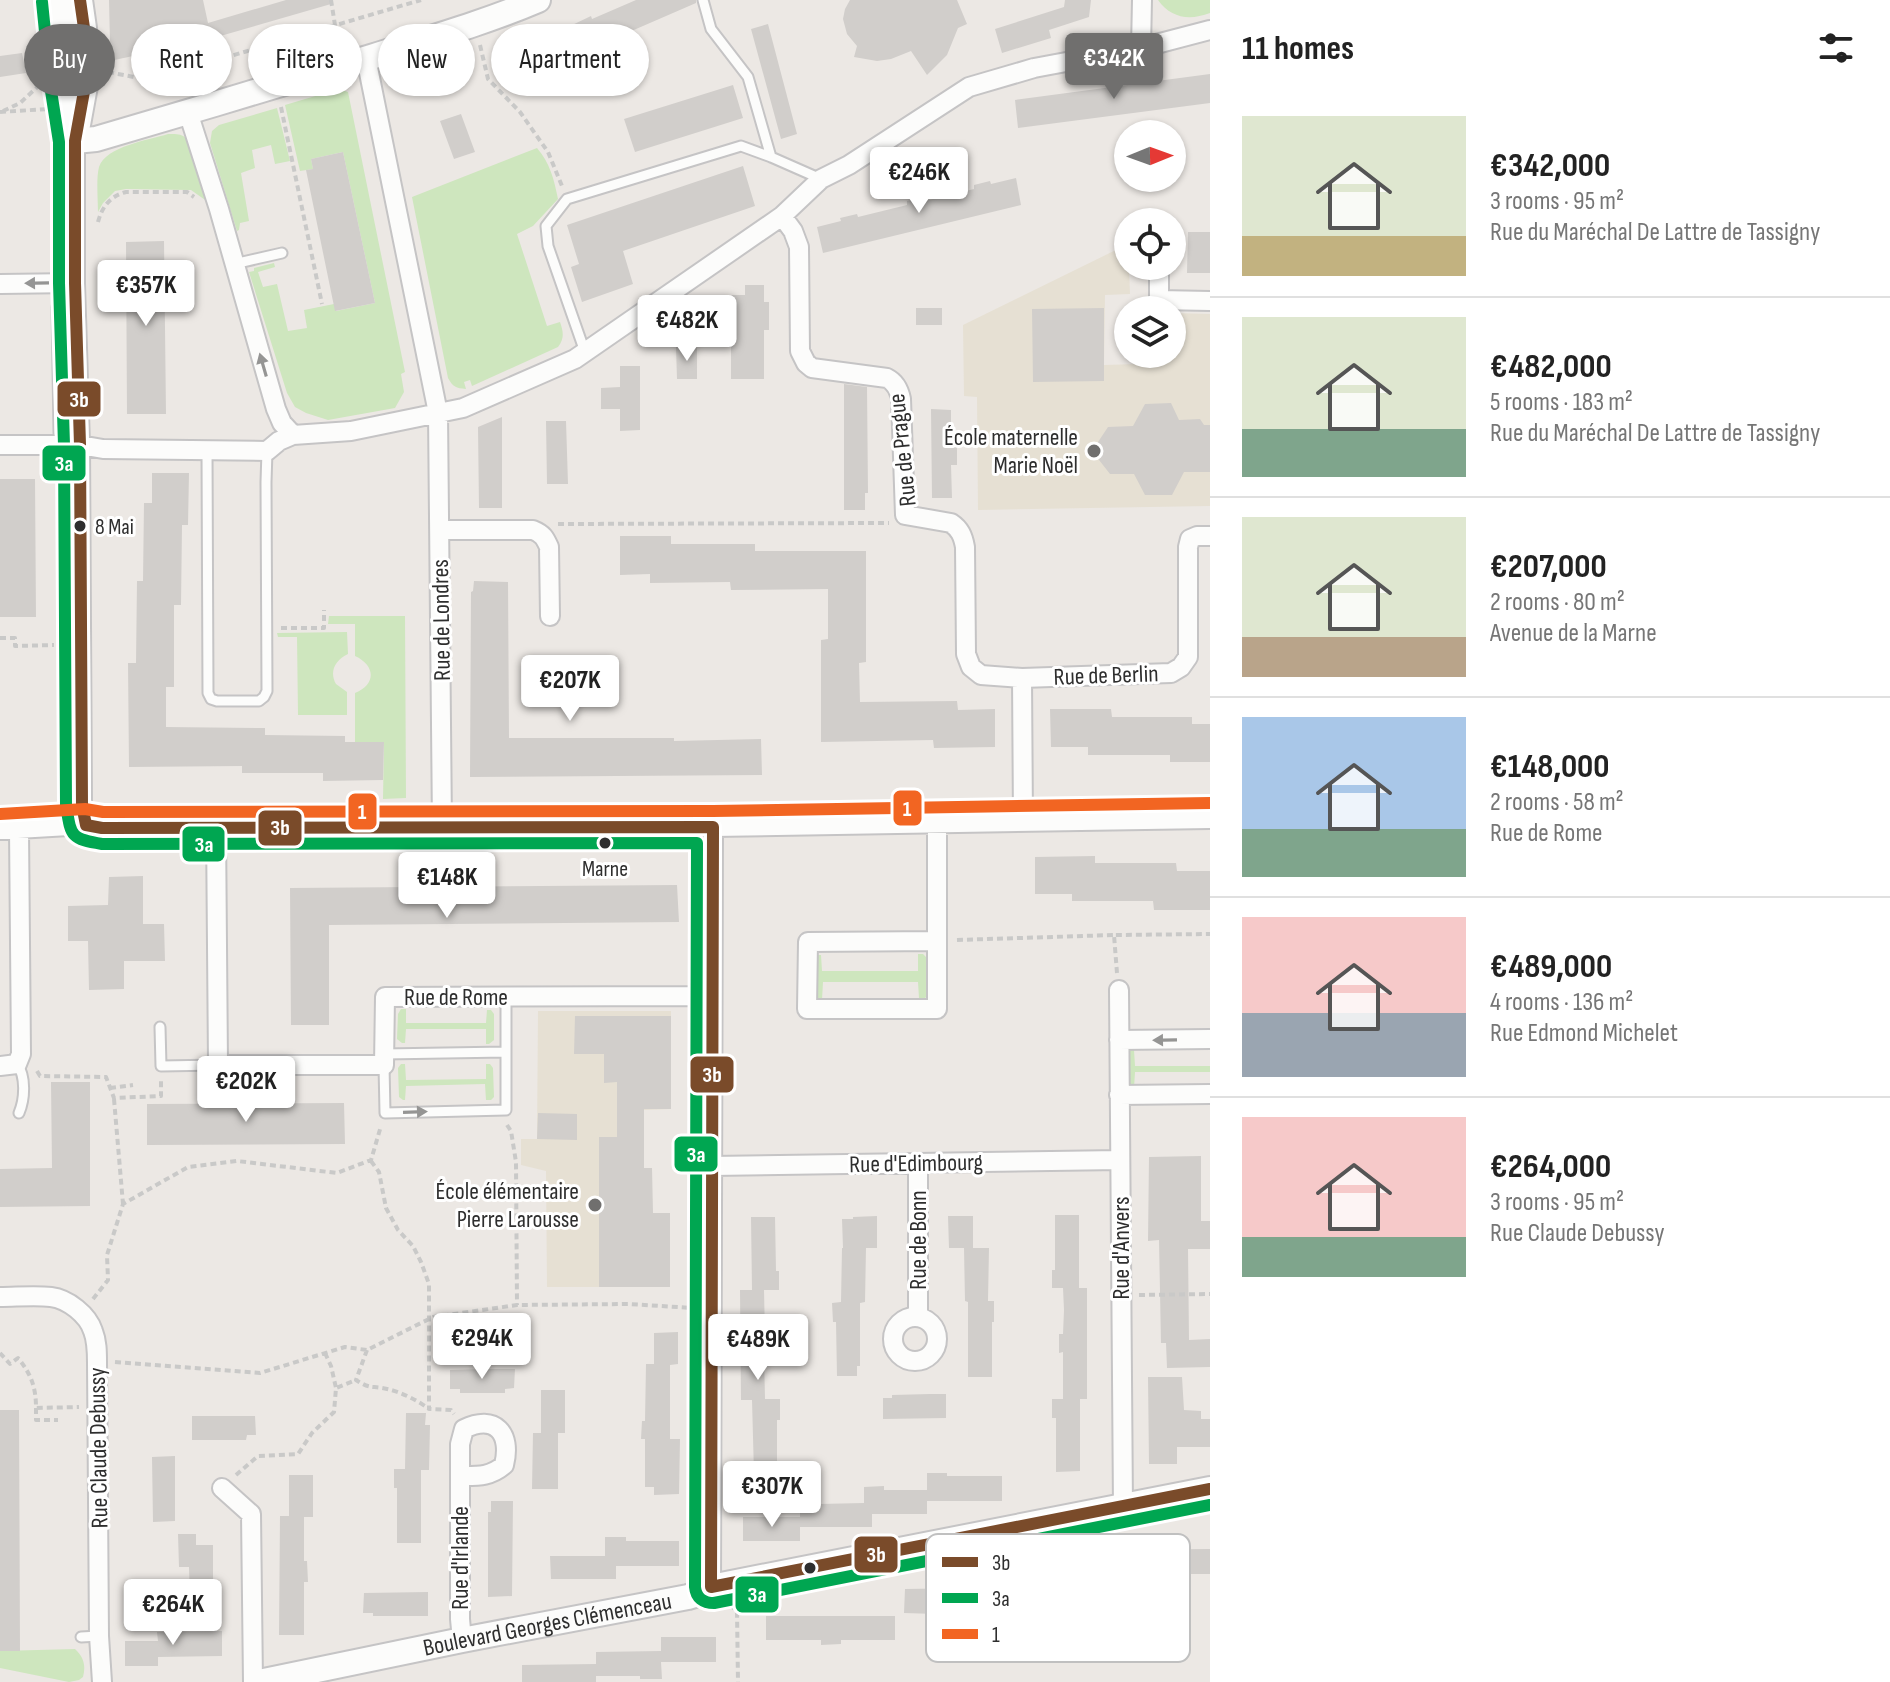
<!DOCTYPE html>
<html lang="en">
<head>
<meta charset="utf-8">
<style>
	:root { --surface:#fff; --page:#f2f2f2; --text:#222; --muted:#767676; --line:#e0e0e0; --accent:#706f6e }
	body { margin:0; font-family:"Sofia Sans Condensed",sans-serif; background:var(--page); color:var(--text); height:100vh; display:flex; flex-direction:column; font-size:30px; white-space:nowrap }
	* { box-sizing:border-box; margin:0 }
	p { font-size:26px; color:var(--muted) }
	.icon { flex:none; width:44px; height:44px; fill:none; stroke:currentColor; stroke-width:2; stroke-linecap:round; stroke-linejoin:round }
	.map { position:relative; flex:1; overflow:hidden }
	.panel { display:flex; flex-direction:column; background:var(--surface); width:680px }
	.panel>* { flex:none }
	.top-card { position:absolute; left:24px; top:24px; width:760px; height:72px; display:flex; gap:16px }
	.needle { width:52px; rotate:89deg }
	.tools { position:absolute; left:1114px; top:120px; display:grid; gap:16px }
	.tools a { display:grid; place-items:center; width:72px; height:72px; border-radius:50%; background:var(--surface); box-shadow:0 2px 6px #0004; font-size:40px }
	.price { position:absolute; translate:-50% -68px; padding:0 18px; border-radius:8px; background:#fff; color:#222; font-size:26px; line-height:52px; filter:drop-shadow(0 2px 4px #0008) }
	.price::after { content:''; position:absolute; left:50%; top:48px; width:24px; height:18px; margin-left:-12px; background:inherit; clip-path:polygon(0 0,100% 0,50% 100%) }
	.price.current { background:var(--accent); color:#fff }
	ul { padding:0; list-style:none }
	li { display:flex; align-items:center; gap:24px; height:200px; padding:0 32px }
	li+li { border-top:2px solid var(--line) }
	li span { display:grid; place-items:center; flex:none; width:224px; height:160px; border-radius:0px; color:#555 }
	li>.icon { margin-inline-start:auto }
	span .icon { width:96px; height:96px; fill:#fffc; stroke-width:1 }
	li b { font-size:34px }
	h2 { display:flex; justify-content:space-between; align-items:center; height:96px; padding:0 32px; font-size:34px }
	.pill { padding:0 28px; border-radius:36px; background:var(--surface); box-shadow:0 2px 6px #0004; font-size:28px; line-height:72px }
	.pill.current { background:var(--accent); color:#fff }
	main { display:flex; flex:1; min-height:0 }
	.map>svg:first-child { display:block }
	.education { fill:#e6e0d3 }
	.green { fill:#cee6be }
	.building { fill:#d1cecb }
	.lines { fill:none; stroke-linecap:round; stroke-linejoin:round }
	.service-casing { stroke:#c5c4c5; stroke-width:13 }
	.minor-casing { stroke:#c5c4c5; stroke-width:22 }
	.tertiary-casing { stroke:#c5c4c5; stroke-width:28 }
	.path { stroke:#c9c9c8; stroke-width:4; stroke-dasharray:6 4; stroke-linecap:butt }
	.service { stroke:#fcfcfb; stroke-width:9 }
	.minor { stroke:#fcfcfb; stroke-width:18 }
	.tertiary { stroke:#fcfcfb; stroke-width:24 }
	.bus-1-casing { stroke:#fff; stroke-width:18 }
	.bus-2-casing { stroke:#fff; stroke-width:18 }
	.bus-3-casing { stroke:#fff; stroke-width:18 }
	.bus-1 { stroke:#7a4b2a; stroke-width:12 }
	.bus-2 { stroke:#00a651; stroke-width:12 }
	.bus-3 { stroke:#f26522; stroke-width:12 }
	.oneway { fill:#959594 }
	.poi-dot { fill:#706f6e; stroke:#fff; stroke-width:3 }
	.bus-dot { fill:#2e2e2e; stroke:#fff; stroke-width:3 }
	.labels { text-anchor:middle; stroke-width:6; stroke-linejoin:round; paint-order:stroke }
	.bus-label { font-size:22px; fill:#2e2e2e; stroke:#fff; text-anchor:start }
	.poi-label { font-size:24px; fill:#2e2e2e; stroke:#fff; text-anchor:end }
	.street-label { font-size:24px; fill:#2e2e2e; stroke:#fff }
	.key { fill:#fff; stroke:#c0c0c0; stroke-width:2 }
	.key-label { font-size:22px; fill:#2e2e2e }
	.line-badge { stroke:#fff; stroke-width:3 }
	.badge-label { font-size:22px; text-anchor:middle; font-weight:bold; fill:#fff }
</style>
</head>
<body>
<main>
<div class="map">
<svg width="1210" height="1682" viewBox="0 0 1210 1682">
	<rect width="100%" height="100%" fill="#ece8e4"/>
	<path class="education" d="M1128,244L1130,294L1105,295L1104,365L1138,364V354H1172V313L1210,314V506L978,510L977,397L964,396L963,325Z
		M538,1011H671V1109L644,1110V1213H670V1287H547L546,1171L521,1165V1139H537Z"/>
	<path class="green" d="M1158,0H1210V13C1189,21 1171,18 1158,0Z
		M339,89L348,92L405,372L401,374L404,392L395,408L328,420L306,413L295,407L287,393L249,272L254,271V268L274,263L275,267L258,272L263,287L277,284L288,331L307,328L304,310L334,304L336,311L375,303L343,152L311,159L313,169L300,171L285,105Z
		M277,108L290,161L275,164L271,145L252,150L255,168L241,173L249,221L240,223L239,230L237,231L210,143L212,131L219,125Z
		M168,134C175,134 181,133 187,139C195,148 204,188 208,202L191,190L126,189L115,191L103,203L98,212C98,200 96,178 99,167C106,146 149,140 168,134Z
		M537,148C550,163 554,179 558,199L533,226L517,234L547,326L560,322C563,331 565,338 558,347L472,386L470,380L464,382L466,389C456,388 453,387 448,378L412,197Z
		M329,616H405L406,798L383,799L384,742H355V693C377,684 375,665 355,656V624H328Z
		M347,632L348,654C335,660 329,672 336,684L347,692V715H298L297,637H278L277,633Z
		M918,954H923L926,957L927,996L924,999L919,998L918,982H823L822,1000L815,997V959L817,955H821L822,971H918Z
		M401,1009H406V1023H486L487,1010H491L494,1014V1040L489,1044H486V1029H406L405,1043H402L397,1039L398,1014Z
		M1129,1050H1134L1135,1066H1210V1072H1135L1134,1088L1128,1086L1127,1053Z
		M401,1064H405L406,1080L486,1079V1064H490L493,1068L494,1097L491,1100H486L485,1084L406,1086L405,1100H403L399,1097L398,1068Z
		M75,1649C84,1657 86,1666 83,1677L79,1680L69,1682L0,1668V1651Z"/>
	<path class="building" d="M109,0H203L208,23L286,0H331V4L203,41L105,62V44L110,43Z
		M636,0H696V3L560,62L550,38L570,29L568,27L591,16L592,19Z
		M850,0H957L967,24L958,28L947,55L927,75L911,51L891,59L877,61L854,57L857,46L847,34L843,19L845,9Z
		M1065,0H1091L1089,17L1049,30L1051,38L1002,53L995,29L1064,7Z
		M768,24L797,134L781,139L751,29Z
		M22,53L26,73L0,77V56Z
		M1210,74V103L1018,128L1015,100Z
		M733,85L743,118L635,152L624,119Z
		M461,114L475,152L454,159L440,121Z
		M343,152L375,303L335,311L306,170L313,169L311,159Z
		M743,166L755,206L623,251L633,284L582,302L571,267L579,264L567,225Z
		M1016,178L1021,205L823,253L817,227L841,221L840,218L857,214L858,217L907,205V201L924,197L925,201L974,189V185L990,181L991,184Z
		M1188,232H1210V273H1187Z
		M164,241L166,414H127L126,242Z
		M745,285H764V302H769V330H764V379H731V295H745Z
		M916,308H942V325H916Z
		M1104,308V381L1033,382L1032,309Z
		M676,347L697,348V379H677Z
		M620,366H640V430L620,431V409H601V388L620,387Z
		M844,384L867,387L868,493H865V510H844Z
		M1171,403L1179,420L1200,419L1204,425H1210V472H1184L1172,495H1145L1134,474H1110L1092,451L1108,427L1133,426L1145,404Z
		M931,409L951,410V443H957V465H951L952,498H932Z
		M502,417V508H479L478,427Z
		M546,421H566L568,484H547Z
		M152,473H189L188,525H182L181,605H174V687H166V727L265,728V735L345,736V742H384L383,780L323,781V773H242V766L129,767L128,663H136L137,581H143L144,503H152Z
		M0,479H35L36,617H0Z
		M620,536H671V544H755V551H866V662L859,663L860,702L957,701L958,710L995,709V747L934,748L933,740L821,742V640L828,639V589L731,590L730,582L650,583V574L620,575Z
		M474,581L508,582L509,738H674V741L761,739L762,775L470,777L471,592L473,591Z
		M1050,709H1111L1112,717H1192V724H1210V762H1170V755H1088V747H1051Z
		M1095,856V863H1176L1177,871H1210V910H1154L1153,901H1072V894H1035V857Z
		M143,876V924H164L165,961H124V989L89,990L88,941H68V906L108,905L109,877Z
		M677,885L679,922L329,925V1025H291L290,888Z
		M575,1016H671V1109H644V1168H652L653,1213H670V1287H599V1137H617V1082L604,1083V1054H574Z
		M51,1082H90V1206L0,1207V1169L52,1168Z
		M344,1103L345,1144L147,1145V1104Z
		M538,1113L577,1114V1140L537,1139Z
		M1201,1156V1221H1210V1249H1188L1189,1340L1210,1339V1367L1167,1368L1166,1343H1161L1159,1240L1148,1241L1149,1157Z
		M1055,1215H1079V1288H1087V1399H1080V1471L1056,1472V1418H1052V1399H1063V1352L1059,1353V1334H1063L1064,1310L1063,1288H1052V1270H1055Z
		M877,1216V1248H866L865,1302L860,1303V1366H857V1376H837L836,1322H833L832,1303L841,1302L842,1248H843L842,1219H853V1217Z
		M948,1216H973V1248H949Z
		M751,1217H775L776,1271H779V1290H752Z
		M964,1248H989L988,1301H994V1322H992V1377H968V1302L965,1301Z
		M740,1290H764L765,1336L767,1335V1354H764L765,1399H780V1420H777V1474H754L752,1400H741Z
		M678,1332V1364L670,1365V1439H680L679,1494L654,1495V1487H645V1439H641L642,1421H645L646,1364H654V1333Z
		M483,1369H515L514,1388L505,1389V1393H460V1389H450V1370Z
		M1148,1377H1182L1184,1410L1201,1411V1419H1210V1447H1177V1464H1149Z
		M541,1390H565V1433H558V1489H532L533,1433H541Z
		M930,1394H946V1418L883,1419V1398H892V1395Z
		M0,1410H19L20,1651H0Z
		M406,1413H426L425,1425H430L429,1470H421V1543H397V1488H394V1469H405Z
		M192,1416H255L256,1435H247L246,1440H192Z
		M175,1456V1521L153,1522L152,1457Z
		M927,1473H947V1476H1002V1501H927V1514H872V1527H800V1500H819V1504L864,1503V1487L884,1486V1490H927Z
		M289,1475H313V1517H304V1561H307L308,1582H304V1635H279L280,1516H289Z
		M491,1501H513L512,1596L488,1597V1512H491Z
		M743,1517H800V1541H743Z
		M178,1534H196V1545H213V1598H190L189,1567H179Z
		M605,1537H626V1541H679V1566H616V1579H551L550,1556H605Z
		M1210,1549V1574H1163V1577H1143V1574H1097V1590L1078,1591V1587L1033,1589L1032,1604H1014V1600L969,1601V1576L1032,1575V1563H1088V1554H1097V1550Z
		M968,1588V1615L904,1613L905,1589Z
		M428,1592V1616H373V1613H363L364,1593Z
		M766,1616H895V1640H841V1644L821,1645V1640H766Z
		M222,1631V1656L158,1657V1666H125V1641H158L157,1632Z
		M661,1637H716V1662H661L662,1679H640V1676H596V1682H522V1665L596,1664V1652L661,1651V1655Z"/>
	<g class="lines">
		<defs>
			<path id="service" d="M703,0L711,29L748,77L771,157
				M234,264L282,253
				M585,352L548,246L546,226L567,199L741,146L771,157L821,179
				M65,443L59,433L57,307L73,285
				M207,450L208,693L211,699L217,701H259L264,697L267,691L266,482L267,451
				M160,1027L161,1066L218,1065
				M384,1054L506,1052
				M17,1064C26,1076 25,1099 19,1113
				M384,1065L385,1113L506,1110V997
				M81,1637L99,1636"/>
			<path id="minor" d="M1141,48L1142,0
				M366,58L438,413L442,827
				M188,112L219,209L276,409L282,423L293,435
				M75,141V283L80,445L82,805L86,825
				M782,216L793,231L799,247L800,351L806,363L812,368L887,378C895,382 899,389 901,399L905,515L951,523C960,529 963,536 965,547L966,654L971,667L981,675L1022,678
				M1159,266V300L1210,301
				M0,284L75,283
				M0,445H80L103,449L267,451L279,441L293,435L351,431L463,408L575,359L782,216L821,179L849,165L969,87L1034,68L1141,48L1210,30
				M440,530H533C543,534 545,538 549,547L550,616
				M1023,821L1022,678L1171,673L1181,667L1188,657V547L1190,539L1197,536H1210
				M216,826L218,1065H384L385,997L712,996
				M0,830L86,825L102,828L713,827L1210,819
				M937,941L808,942L807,1009H937V822
				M1119,990L1123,1507
				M1119,1040L1210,1039
				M0,1066L17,1064L21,1054L19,830
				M1119,1095L1210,1094
				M712,1166L1120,1160
				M0,1297C16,1297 35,1295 51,1297C68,1299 88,1315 93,1331C97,1341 97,1352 97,1363L99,1636L102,1682
				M893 1339a22 22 0 1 1 44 0a22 22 0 1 1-44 0Z
				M918,1317V1163
				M460,1476V1444L464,1429C495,1414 512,1433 504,1465C490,1477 478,1476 460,1476V1619L462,1640
				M222,1488L251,1514L253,1682
				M711,1587L713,827"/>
			<g id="tertiary">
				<path d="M58,0L72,123"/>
				<path d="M75,141L96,139C188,112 279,85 371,57C427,39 484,23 538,0"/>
				<path d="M75,141L85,86L84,28L80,0"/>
				<path id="s1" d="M259,1682L462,1640L688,1597L701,1593L711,1587L1210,1489"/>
			</g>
		</defs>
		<use href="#service" class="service-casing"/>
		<use href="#minor" class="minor-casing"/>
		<use href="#tertiary" class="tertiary-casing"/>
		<path class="path" d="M331,0L335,25V45
			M480,45L488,79L520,112L548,152L562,186
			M212,62L217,79
			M108,72L149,80L421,0
			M281,107L322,304
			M3,111L20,103L45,80
			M0,112L48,109V107
			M98,222C102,207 110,196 126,192H187L194,197
			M558,524L889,523
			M281,628H324V610
			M0,638H15V646L54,645
			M957,940L1114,935
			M1117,973L1114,935L1210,934
			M37,1071L40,1076L106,1077L114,1098L161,1096V1078
			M110,1088L133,1085
			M114,1099L123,1204
			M507,1125L511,1131L516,1162L517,1305
			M371,1161L379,1172L386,1208L398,1230L413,1246L421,1262L429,1284V1409L451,1410L454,1414
			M1139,1295L1210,1294
			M93,1299L108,1280L107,1255L123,1204L188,1167L237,1161L337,1173L371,1160L381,1126
			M367,1350L356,1380C372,1390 370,1385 387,1389C401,1392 417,1400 429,1409
			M0,1353L10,1364L18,1358C31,1374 36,1387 36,1408L79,1407
			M325,1353L331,1366L336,1388
			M115,1362L260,1373L345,1347L367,1350L433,1317L517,1305L629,1304L693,1308
			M36,1408V1420H58
			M236,1475L258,1456L298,1454L312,1433L334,1412L336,1388L356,1380
			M730,1605L737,1611L738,1682"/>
		<use href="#service" class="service"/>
		<use href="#minor" class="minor"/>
		<use href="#tertiary" class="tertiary"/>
		<defs>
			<path id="bus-1" d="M80,0L84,28L85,86L75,141V283L80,445L82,805L86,825L102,828L713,827L711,1587L1210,1489"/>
			<path id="bus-2" d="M42,2L51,91L59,142V283L64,445L66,805C71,836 70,839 102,844L697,843L695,1587C696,1598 703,1603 714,1603L1210,1505"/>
			<path id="bus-3" d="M0,814L85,809L103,812L713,811L1210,803"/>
		</defs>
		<use href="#bus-1" class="bus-1-casing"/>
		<use href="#bus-2" class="bus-2-casing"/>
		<use href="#bus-3" class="bus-3-casing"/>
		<use href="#bus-1" class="bus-1"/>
		<use href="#bus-2" class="bus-2"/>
		<use href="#bus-3" class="bus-3"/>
	</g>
	<defs><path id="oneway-solid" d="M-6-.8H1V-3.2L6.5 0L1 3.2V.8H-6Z" transform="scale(2)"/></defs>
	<g class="oneway">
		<use href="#oneway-solid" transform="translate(37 283) rotate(179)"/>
		<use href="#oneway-solid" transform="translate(263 365) rotate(-106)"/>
		<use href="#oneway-solid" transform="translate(1165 1040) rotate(179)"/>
		<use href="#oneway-solid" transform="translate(415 1112) rotate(-2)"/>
	</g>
	<g class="poi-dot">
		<circle cx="1094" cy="451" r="8"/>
		<circle cx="595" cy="1205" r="8"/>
	</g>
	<g class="bus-dot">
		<circle cx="80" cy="526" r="7"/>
		<circle cx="605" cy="843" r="7"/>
		<circle cx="810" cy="1568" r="7"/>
	</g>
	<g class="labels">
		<g class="bus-label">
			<text x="95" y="534">8 Mai</text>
			<text x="605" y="876" text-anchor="middle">Marne</text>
		</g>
		<g class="poi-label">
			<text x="1078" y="445">École maternelle<tspan x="1078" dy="28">Marie Noël</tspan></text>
			<text x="579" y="1199">École élémentaire<tspan x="579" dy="28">Pierre Larousse</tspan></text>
		</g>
		<g class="street-label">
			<text transform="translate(902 450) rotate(-96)" y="8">Rue de Prague</text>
			<text transform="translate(441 620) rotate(-91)" y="8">Rue de Londres</text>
			<text transform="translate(1106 675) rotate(-2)" y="8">Rue de Berlin</text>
			<text x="456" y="1005">Rue de Rome</text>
			<text transform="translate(916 1163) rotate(-1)" y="8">Rue d'Edimbourg</text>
			<text transform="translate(918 1240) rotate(-90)" y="8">Rue de Bonn</text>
			<text transform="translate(1121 1248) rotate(-90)" y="8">Rue d'Anvers</text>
			<text transform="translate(98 1448) rotate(-91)" y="8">Rue Claude Debussy</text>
			<text transform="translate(460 1558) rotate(-90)" y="8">Rue d'Irlande</text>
			<text dy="8" stroke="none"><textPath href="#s1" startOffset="294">Boulevard Georges Clémenceau</textPath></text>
		</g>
	</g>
	<rect x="926" y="1534" width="264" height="128" rx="12" class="key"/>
	<rect x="942" y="1557" width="36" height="10" fill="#7a4b2a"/>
	<rect x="942" y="1593" width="36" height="10" fill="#00a651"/>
	<rect x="942" y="1629" width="36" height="10" fill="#f26522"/>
	<g class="key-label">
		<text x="992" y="1570">3b</text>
		<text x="992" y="1606">3a</text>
		<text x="992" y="1642">1</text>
	</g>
	<g class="line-badge">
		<rect x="56" y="380" width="46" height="38" rx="8" fill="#7a4b2a"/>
		<rect x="41" y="444" width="46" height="38" rx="8" fill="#00a651"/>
		<rect x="892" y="789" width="31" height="38" rx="8" fill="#f26522"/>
		<rect x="347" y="792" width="31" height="39" rx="8" fill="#f26522"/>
		<rect x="257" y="809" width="46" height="38" rx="8" fill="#7a4b2a"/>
		<rect x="181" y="825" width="45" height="38" rx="8" fill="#00a651"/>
		<rect x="689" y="1055" width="46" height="39" rx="8" fill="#7a4b2a"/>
		<rect x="673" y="1135" width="46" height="38" rx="8" fill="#00a651"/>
		<rect x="853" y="1535" width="46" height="39" rx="8" fill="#7a4b2a"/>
		<rect x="734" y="1575" width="46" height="39" rx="8" fill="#00a651"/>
	</g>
	<g class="badge-label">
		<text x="79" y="407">3b</text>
		<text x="64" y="471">3a</text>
		<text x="907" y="816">1</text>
		<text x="362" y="819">1</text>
		<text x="280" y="835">3b</text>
		<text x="204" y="852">3a</text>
		<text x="712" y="1082">3b</text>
		<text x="696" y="1162">3a</text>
		<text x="876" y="1562">3b</text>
		<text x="757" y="1602">3a</text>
	</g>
</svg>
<div class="tools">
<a><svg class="needle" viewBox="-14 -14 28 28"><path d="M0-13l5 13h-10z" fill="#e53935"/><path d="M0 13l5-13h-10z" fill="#767676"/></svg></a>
<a><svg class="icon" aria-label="locate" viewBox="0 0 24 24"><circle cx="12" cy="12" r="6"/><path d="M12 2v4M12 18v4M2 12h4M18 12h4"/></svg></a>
<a><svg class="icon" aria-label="layers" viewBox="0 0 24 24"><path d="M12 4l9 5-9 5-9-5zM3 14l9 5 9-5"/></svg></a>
</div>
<b class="price current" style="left:1114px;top:101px">€342K</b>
<b class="price" style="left:919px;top:215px">€246K</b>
<b class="price" style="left:146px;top:328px">€357K</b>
<b class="price" style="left:687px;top:363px">€482K</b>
<b class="price" style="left:570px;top:723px">€207K</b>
<b class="price" style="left:447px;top:920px">€148K</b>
<b class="price" style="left:246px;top:1124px">€202K</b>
<b class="price" style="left:482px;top:1381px">€294K</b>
<b class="price" style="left:758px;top:1382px">€489K</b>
<b class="price" style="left:772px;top:1529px">€307K</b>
<b class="price" style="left:173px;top:1647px">€264K</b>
<div class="top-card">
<a class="pill current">Buy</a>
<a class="pill">Rent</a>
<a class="pill">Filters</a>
<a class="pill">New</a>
<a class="pill">Apartment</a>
</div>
</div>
<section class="panel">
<h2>11 homes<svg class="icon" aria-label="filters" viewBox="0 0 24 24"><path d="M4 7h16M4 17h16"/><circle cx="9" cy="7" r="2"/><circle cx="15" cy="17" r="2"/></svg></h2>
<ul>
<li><span style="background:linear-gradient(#dfe7d0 75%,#c2b280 0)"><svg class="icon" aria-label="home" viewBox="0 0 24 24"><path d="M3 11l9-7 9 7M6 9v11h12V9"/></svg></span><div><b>€342,000</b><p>3 rooms · 95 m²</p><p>Rue du Maréchal De Lattre de Tassigny</p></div></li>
<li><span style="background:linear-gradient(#dfe7d0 70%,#7fa58c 0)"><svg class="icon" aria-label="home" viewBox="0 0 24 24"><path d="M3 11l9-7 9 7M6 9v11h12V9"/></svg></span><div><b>€482,000</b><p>5 rooms · 183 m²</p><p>Rue du Maréchal De Lattre de Tassigny</p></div></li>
<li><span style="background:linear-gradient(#dfe7d0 75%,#b9a48a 0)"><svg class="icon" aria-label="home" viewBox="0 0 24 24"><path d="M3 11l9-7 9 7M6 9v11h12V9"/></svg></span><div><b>€207,000</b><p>2 rooms · 80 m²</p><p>Avenue de la Marne</p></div></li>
<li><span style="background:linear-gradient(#a9c7e8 70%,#7fa58c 0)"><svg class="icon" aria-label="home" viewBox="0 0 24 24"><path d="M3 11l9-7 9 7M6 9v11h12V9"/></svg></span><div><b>€148,000</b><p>2 rooms · 58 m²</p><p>Rue de Rome</p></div></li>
<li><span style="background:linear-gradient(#f6c9c9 60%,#9aa5b1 0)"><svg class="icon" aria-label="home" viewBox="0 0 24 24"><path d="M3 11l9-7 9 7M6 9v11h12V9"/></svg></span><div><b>€489,000</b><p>4 rooms · 136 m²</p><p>Rue Edmond Michelet</p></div></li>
<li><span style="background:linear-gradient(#f6c9c9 75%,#7fa58c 0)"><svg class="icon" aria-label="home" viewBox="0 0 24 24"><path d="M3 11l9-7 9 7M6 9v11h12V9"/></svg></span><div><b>€264,000</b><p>3 rooms · 95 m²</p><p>Rue Claude Debussy</p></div></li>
</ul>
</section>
</main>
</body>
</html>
